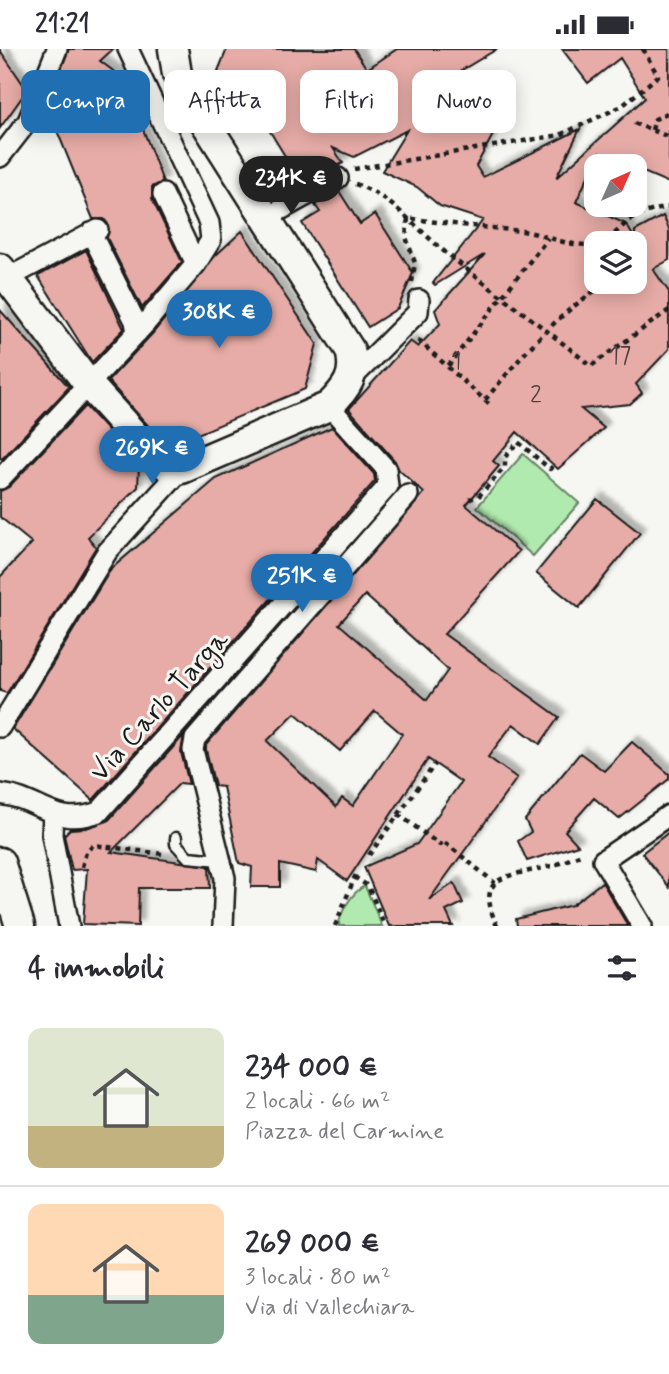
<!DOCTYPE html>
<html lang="it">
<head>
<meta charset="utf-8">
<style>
	:root { --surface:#fff; --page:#f7f7f7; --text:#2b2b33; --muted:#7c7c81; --line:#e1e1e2; --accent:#1f6fb2 }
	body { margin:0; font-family:Mynerve,sans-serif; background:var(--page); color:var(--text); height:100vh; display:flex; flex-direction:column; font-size:26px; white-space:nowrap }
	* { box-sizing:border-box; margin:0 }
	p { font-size:23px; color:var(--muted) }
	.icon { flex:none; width:38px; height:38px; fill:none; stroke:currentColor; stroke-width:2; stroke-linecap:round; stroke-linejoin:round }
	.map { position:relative; height:877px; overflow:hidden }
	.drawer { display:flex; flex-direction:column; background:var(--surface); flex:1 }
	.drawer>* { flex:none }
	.top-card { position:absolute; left:21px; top:21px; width:628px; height:63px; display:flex; gap:14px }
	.needle { width:46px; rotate:45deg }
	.fabs { position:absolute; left:584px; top:105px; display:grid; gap:14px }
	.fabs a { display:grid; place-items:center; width:63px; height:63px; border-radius:14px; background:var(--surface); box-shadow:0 4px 18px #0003; font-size:35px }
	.price { position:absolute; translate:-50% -60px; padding:0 16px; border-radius:24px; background:var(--accent); color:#fff; font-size:23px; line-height:46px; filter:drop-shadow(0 2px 4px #0008) }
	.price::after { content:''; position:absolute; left:50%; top:42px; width:21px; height:16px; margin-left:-10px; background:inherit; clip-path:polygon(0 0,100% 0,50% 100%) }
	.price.active { background:#222; color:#fff }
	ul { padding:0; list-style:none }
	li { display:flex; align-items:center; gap:21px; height:175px; padding:0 28px }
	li+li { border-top:2px solid var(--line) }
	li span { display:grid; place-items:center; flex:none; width:196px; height:140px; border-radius:14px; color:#555 }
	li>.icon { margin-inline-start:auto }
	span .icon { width:84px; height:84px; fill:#fffc; stroke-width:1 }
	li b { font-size:30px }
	h2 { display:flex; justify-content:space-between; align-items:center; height:84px; padding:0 28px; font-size:30px }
	.chip { padding:0 24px; border-radius:14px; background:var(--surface); box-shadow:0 4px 18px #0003; font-size:24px; line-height:63px }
	.chip.active { background:var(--accent); color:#fff }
	.status { display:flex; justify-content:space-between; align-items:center; height:49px; padding:0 35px; background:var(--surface); direction:ltr }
	.status svg { height:19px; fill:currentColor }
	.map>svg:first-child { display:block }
	.green { fill:#b1eaae; stroke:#668365; stroke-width:2 }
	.building { fill:#e7aca7; stroke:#1c1c1c; stroke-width:2; fill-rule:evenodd; filter:url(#shadow) }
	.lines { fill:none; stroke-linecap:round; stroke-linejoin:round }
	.lane-casing { stroke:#1c1c1c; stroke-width:15 }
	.street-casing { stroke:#1c1c1c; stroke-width:24 }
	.secondary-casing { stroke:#1c1c1c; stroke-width:33 }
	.path { stroke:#1c1c1c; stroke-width:4.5; stroke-dasharray:5 5; stroke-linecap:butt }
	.lane { stroke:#f6f6f2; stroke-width:10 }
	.street { stroke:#f6f6f2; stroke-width:19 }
	.secondary { stroke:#f6f6f2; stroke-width:28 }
	.labels { text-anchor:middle; stroke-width:6; stroke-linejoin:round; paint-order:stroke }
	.number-label { font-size:24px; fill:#4f403f }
	.street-label { font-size:28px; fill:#1c1c1c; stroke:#f6f6f2 }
</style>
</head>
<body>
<div class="status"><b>21:21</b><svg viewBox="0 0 49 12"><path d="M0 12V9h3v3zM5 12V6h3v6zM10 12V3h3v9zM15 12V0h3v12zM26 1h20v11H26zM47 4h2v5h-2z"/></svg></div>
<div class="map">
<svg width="669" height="877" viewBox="0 0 669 877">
	<defs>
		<filter id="shadow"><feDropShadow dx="6" dy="-6" stdDeviation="2" flood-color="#0004"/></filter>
	</defs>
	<rect width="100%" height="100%" fill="#f6f6f2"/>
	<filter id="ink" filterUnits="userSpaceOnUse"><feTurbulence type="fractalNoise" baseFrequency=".0143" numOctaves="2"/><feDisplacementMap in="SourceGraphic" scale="14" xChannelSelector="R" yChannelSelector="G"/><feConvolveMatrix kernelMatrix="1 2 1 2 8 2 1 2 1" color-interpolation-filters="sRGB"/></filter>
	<g filter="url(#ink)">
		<path class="green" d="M523,405L579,454L533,507L477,458Z
			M365,837L382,877H339C339,864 353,842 365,837Z"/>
		<path class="building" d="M69,0H113L100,12L124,30L163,133L152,138V150L182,213L142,259L107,189L108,175L104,170H93L47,57Z
			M227,0H354L367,20L397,0H497L452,27L500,73L476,117L483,128L580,80L556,129L645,49L620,9L588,34L562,0H669V134L599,104L576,153L626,175L635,190V182L663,167L669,180V211L653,220L669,243V300L636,335L642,344L630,355L581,360L604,379L558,420L517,383L493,412L499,417L466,456L519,502L444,585L559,668L540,695L513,675L488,708L517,729L429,851L454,834L463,854L446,862L453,877H389L364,818L417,795L461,733L428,710L347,832L318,811L316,823L280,815V838H251L252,818L239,814L223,738L215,737L206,701V696L424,444L399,421L395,412L349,360L410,292L418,298L440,275L435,261L485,205L435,236L433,234L483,171L440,157L417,138L382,122L407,81L354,108L333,99L343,114L302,135L246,43H230L218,22ZM597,194H635V233H597ZM365,546L448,621L427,651L339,575ZM375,662L402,685L353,757L342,749L336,758L267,692L295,664L340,702Z
			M0,1L27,41L0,79Z
			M339,142L360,175L375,165L413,224L398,259L368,278L302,174L320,163L315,156Z
			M242,182L317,295L305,340L176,394L161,391L108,332L153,284L215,207Z
			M86,201L124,280L92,313L38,227Z
			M0,261L69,338L2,410L0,409Z
			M85,357L139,416L138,438L88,488L96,498L7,644L0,642V528L32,494L0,468V442L9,438Z
			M332,378L374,425L375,432L93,751L13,680L111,520L216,430Z
			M597,450L640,484L579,559L536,524Z
			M184,686L181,703L189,735L180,734L111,803L209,817L210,839H139L138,877L83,875L87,820L72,821L64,786L70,780L86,779L108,772Z
			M632,693L669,725V730L619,770L594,749L565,782L578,796L527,812L518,792L531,783L525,771L580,704L604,722Z
			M669,783V838L642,804Z
			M602,833L628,877H517L516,870L572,856Z"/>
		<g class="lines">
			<defs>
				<path id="lane" d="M176,789V795L188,808L220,811"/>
				<path id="street" d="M0,108L28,72L57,0
					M163,145L196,215
					M264,170L338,129
					M91,184L135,272L137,284
					M8,229L98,181
					M352,329L418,263L419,251
					M0,430L144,276L196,215L211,191L209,174L128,0
					M0,678L107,503L182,420
					M0,745C42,750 54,779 99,763L388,437L386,420L329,357
					M53,764L52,786L69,877
					M223,877L225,829L193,701L195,690L408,446
					M642,877L603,811L669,766"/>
				<path id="secondary" d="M0,219L88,335L154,408L170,419L182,420L329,357C347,339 357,326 350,301L187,45L177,25L173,0
					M0,813L20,877"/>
			</defs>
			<use href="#lane" class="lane-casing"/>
			<use href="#street" class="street-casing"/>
			<use href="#secondary" class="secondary-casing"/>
			<path class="path" d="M634,74L669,88
				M652,81L655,70L669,63
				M354,120L560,86L622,57L658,27L643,0
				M355,135C393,148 419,183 450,207C497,245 545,279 591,317L669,261
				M597,194C613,190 618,180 630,171C642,163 655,161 669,158
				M635,217L644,213
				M412,233L415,214L406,188L408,169C446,175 484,178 522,182C546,185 572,201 597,194
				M418,291L489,355
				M448,317L548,189
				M485,351C527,301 552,269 608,233
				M469,450L478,448L505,418V408L518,393L550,420L554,416
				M398,765L440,796L443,792L495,834
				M369,806L435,715
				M82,818L86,803L93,796L163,805
				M354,828L368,837L385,877
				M335,877L356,825
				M497,877C473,824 509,828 547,818C559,815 572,809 584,804"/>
			<use href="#lane" class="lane"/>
			<use href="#street" class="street"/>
			<use href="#secondary" class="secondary"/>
		</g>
	</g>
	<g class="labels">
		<g class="number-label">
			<text x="620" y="314">17</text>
			<text x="456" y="319">1</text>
			<text x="536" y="353">2</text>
		</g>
		<g class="street-label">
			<text transform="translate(158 656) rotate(-48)" y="10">Via Carlo Targa</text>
		</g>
	</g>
</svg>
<div class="fabs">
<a><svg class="needle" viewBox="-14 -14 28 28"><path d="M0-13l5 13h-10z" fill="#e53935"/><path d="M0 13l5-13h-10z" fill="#7c7c81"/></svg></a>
<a><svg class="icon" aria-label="layers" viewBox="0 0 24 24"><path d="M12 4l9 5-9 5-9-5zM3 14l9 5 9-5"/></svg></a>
</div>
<b class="price active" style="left:291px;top:167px">234K €</b>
<b class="price" style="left:219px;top:301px">308K €</b>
<b class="price" style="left:152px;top:437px">269K €</b>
<b class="price" style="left:302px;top:565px">251K €</b>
<div class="top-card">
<a class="chip active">Compra</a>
<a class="chip">Affitta</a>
<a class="chip">Filtri</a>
<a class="chip">Nuovo</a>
</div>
</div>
<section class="drawer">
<h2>4 immobili<svg class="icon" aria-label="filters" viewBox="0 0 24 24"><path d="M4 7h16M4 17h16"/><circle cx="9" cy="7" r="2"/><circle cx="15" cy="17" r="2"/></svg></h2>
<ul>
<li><span style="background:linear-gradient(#dfe7d0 70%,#c2b280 0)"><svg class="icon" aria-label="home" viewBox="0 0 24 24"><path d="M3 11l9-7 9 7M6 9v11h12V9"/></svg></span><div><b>234 000 €</b><p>2 locali · 66 m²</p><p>Piazza del Carmine</p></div></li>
<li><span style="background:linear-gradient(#ffd9b3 65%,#7fa58c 0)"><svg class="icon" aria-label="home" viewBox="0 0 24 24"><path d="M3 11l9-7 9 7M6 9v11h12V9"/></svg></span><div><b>269 000 €</b><p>3 locali · 80 m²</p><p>Via di Vallechiara</p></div></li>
</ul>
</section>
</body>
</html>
